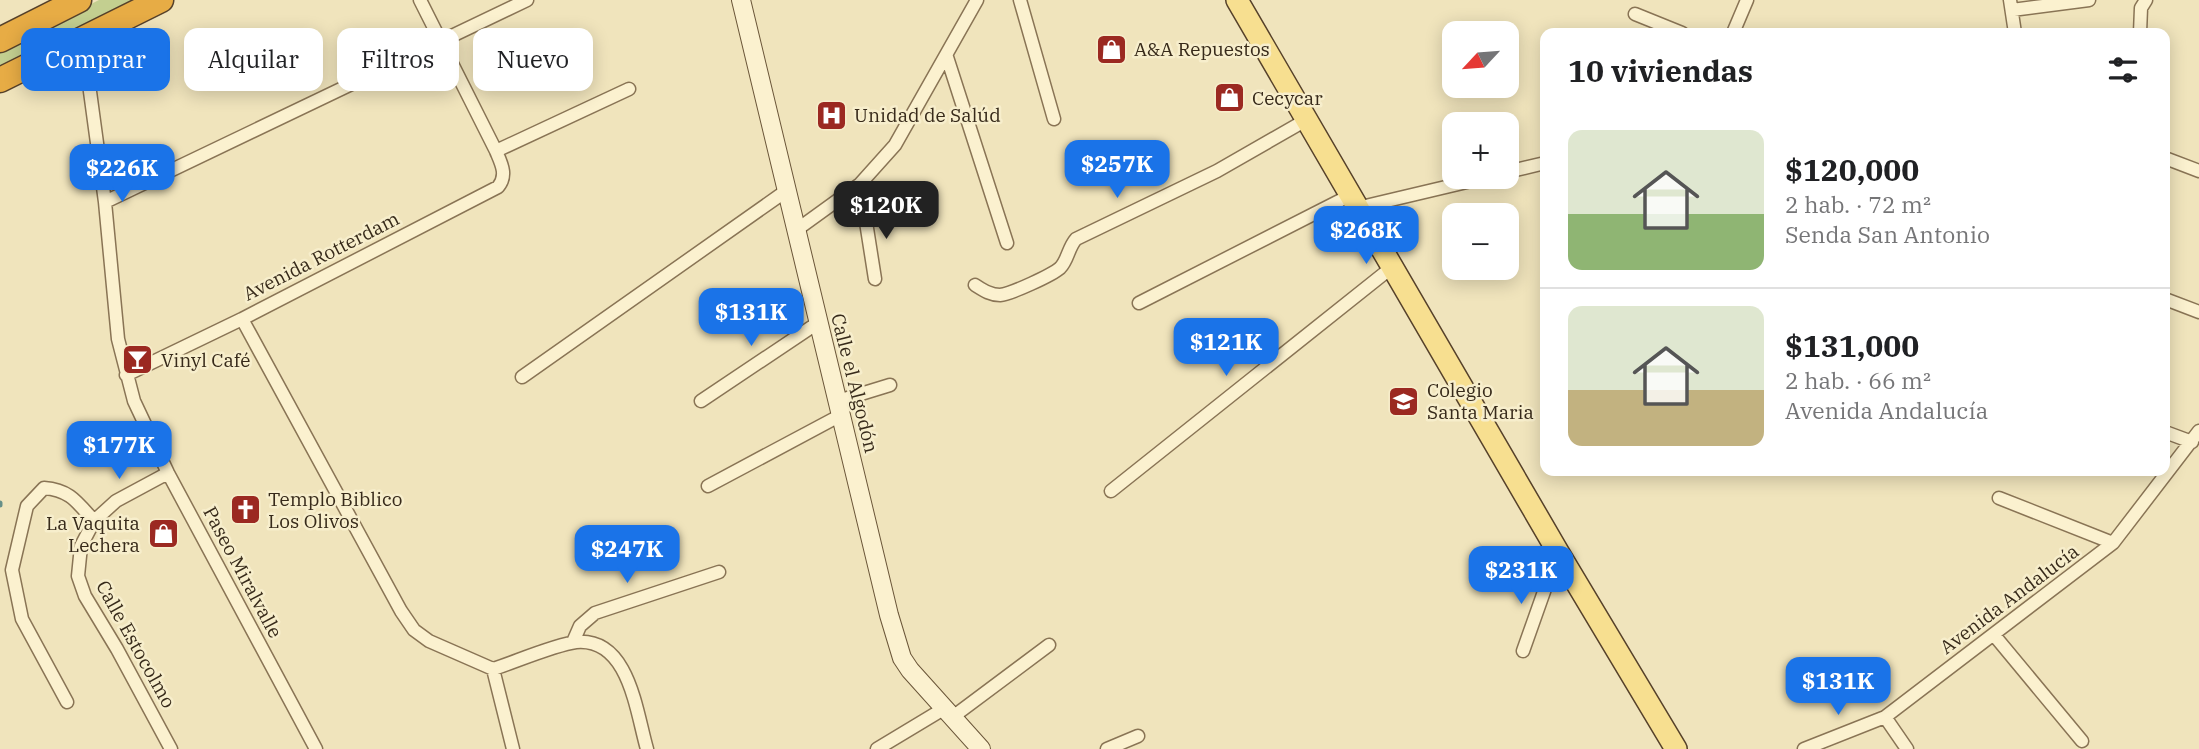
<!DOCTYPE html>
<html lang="es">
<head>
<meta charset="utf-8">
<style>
	:root { --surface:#fff; --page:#f6f6f6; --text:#202124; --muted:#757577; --line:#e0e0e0; --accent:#1a73e8 }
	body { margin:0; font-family:"IBM Plex Serif",serif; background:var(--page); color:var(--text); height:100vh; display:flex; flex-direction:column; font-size:26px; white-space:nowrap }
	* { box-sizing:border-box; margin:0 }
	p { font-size:23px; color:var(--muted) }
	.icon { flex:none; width:38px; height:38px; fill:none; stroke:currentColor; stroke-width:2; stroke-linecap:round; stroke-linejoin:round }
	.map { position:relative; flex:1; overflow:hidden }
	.side { position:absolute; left:1540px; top:28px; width:630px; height:448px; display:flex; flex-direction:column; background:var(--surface); border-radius:14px; box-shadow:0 4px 18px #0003 }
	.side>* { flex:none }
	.banner { position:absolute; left:21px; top:28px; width:665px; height:63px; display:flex; gap:14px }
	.needle { width:46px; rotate:244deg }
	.buttons { position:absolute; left:1442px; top:21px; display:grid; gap:14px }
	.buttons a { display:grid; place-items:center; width:77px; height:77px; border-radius:14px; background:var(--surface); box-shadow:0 4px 18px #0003; font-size:35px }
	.price { position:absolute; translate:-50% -60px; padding:0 16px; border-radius:14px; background:var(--accent); color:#fff; font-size:23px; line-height:46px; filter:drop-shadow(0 2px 4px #0008) }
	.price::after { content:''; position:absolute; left:50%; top:42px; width:21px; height:16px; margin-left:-10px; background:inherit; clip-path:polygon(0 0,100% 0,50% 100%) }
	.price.current { background:#222; color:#fff }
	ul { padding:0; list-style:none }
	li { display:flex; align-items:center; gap:21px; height:175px; padding:0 28px }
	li+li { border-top:2px solid var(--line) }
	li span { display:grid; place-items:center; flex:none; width:196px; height:140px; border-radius:14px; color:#555 }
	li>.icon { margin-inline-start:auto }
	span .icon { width:84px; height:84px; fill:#fffc; stroke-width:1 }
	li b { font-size:30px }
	h2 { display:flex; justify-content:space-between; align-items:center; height:84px; padding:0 28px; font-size:30px }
	.pill { padding:0 24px; border-radius:14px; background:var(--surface); box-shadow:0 4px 18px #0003; font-size:24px; line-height:63px }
	.pill.current { background:var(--accent); color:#fff }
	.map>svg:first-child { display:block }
	.green { fill:#c3cf90 }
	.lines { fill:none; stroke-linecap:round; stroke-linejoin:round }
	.stream { stroke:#678f88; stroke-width:5 }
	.street-casing { stroke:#897455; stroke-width:15 }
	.secondary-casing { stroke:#6a5538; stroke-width:20 }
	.primary-casing { stroke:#56412a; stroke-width:24 }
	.highway-casing { stroke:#56412a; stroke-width:27 }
	.street { stroke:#fbf1cf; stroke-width:12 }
	.secondary { stroke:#fbf1cf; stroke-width:18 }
	.primary { stroke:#f7df90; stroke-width:21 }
	.highway { stroke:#e7ac45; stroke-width:24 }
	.labels { text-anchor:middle; stroke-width:5; stroke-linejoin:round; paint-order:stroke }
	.poi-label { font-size:19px; fill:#372a1a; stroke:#f7eecc; text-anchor:start }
	.street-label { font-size:19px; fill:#372a1a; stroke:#f7eecc }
</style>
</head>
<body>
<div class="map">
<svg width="2199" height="749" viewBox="0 0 2199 749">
	<rect width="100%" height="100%" fill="#f0e4bc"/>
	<path class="green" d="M99,0H133L0,67V50Z"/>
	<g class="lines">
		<path class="stream" d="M0,503V505"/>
		<defs>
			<path id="street" d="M1020,0L1054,119
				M2010,0L2015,33
				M2012,10L2089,0
				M1635,14L1682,33
				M1733,33L1747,0
				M2140,33L2141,8L2146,0
				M83,40L105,202L118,339L134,401L168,473L316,749
				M947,57L1007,243
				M496,151L629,89
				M2165,158L2199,171
				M1507,172L1545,163
				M860,184L875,279
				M105,202L527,0
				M1357,208L1488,177
				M795,231L860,184L895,145L977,0
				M975,285C983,290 990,295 1000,295C1011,294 1052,275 1060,268C1068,260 1068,248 1076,239L1217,171L1306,120
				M2165,299L2199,312
				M1139,303L1351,195
				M242,319L401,611L414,630L429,641L493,669C515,662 554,645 576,642C629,637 636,711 647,749
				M126,375L242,319L498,187C508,175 501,163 496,151L420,0
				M522,377L786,191
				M701,401L819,322
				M838,401L890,385
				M2165,432L2192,442
				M168,473L116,501L94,521L81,546L78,576L85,596L117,649L171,749
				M708,486L841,415
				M1111,491L1391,268
				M1999,498L2113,543
				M1994,635L2082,741
				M573,642L580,626L595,613L719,572
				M1523,651L1558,552
				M493,669L513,749
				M67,702L22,619L12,570L27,506L44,488C70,490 77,502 94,521
				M954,716L1049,645
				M1885,717L1907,749
				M877,749L945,708
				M1107,749L1138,736
				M1804,749L1885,717L2113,543L2199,431"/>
			<path id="secondary" d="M741,0L889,615L902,658L910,670L981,749"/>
			<path id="primary" d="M1237,0L1558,552L1676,749"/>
			<path id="highway" d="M0,40L79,0
				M0,80L161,0"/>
		</defs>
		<use href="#street" class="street-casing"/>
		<use href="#secondary" class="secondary-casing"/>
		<use href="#primary" class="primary-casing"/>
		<use href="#highway" class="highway-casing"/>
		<use href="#street" class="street"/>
		<use href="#secondary" class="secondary"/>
		<use href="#primary" class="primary"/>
		<use href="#highway" class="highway"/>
	</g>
	<defs>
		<symbol id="shop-square" viewBox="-11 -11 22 22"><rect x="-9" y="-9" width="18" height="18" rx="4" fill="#9b2921" stroke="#f7eecc"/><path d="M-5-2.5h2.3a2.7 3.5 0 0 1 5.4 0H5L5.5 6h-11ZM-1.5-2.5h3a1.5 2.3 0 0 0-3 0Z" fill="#fff"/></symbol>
		<symbol id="hospital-square" viewBox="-11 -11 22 22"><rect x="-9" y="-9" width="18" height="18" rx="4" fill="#9b2921" stroke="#f7eecc"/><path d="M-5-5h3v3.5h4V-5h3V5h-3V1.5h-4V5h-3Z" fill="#fff"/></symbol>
		<symbol id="bar-square" viewBox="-11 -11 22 22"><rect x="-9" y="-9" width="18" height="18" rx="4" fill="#9b2921" stroke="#f7eecc"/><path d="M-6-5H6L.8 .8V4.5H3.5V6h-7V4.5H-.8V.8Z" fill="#fff"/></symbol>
		<symbol id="school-square" viewBox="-11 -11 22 22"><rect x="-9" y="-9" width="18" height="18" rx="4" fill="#9b2921" stroke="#f7eecc"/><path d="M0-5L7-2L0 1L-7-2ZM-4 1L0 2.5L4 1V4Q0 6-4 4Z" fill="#fff"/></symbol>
		<symbol id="church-square" viewBox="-11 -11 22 22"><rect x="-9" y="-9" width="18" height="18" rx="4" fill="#9b2921" stroke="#f7eecc"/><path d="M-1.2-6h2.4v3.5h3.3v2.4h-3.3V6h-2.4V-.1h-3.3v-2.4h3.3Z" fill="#fff"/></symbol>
	</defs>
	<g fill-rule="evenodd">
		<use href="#shop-square" x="1094" y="32" width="35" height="35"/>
		<use href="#shop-square" x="1212" y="80" width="35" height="35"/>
		<use href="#hospital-square" x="814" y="98" width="35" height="35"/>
		<use href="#bar-square" x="120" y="342" width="35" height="35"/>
		<use href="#school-square" x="1386" y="384" width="35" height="35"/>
		<use href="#church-square" x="228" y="492" width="35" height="35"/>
		<use href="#shop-square" x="146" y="516" width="35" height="35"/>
	</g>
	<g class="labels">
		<g class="poi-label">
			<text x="1134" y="56">A&amp;A Repuestos</text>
			<text x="1252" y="105">Cecycar</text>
			<text x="854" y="122">Unidad de Salúd</text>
			<text x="161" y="367">Vinyl Café</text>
			<text x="1427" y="397">Colegio<tspan x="1427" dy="22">Santa Maria</tspan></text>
			<text x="268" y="506">Templo Biblico<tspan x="268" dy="22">Los Olivos</tspan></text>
			<text x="140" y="530" text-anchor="end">La Vaquita<tspan x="140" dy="22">Lechera</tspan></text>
		</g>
		<g class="street-label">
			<text transform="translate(321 256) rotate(-27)" y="7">Avenida Rotterdam</text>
			<text transform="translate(855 383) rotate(76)" y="7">Calle el Algodón</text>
			<text transform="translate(243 572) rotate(62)" y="7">Paseo Miralvalle</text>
			<text transform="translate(2009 599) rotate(-37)" y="7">Avenida Andalucía</text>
			<text transform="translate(136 644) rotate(61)" y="7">Calle Estocolmo</text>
		</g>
	</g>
</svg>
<div class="buttons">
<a><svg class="needle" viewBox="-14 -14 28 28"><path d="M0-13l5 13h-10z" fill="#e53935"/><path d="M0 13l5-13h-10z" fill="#757577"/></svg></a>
<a>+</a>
<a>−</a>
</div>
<b class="price" style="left:1117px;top:200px">$257K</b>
<b class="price" style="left:122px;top:204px">$226K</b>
<b class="price current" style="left:886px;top:241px">$120K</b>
<b class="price" style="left:1366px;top:266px">$268K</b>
<b class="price" style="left:751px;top:348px">$131K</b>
<b class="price" style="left:1226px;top:378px">$121K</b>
<b class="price" style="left:119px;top:481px">$177K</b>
<b class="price" style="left:627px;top:585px">$247K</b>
<b class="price" style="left:1521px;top:606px">$231K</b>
<b class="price" style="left:1838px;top:717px">$131K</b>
<div class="banner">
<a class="pill current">Comprar</a>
<a class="pill">Alquilar</a>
<a class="pill">Filtros</a>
<a class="pill">Nuevo</a>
</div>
<section class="side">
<h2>10 viviendas<svg class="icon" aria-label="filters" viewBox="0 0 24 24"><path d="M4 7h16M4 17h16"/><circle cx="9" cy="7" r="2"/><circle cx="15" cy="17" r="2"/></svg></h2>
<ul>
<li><span style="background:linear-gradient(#dfe7d0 60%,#8fb573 0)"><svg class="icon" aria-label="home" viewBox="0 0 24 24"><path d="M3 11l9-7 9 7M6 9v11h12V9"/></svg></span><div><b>$120,000</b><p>2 hab. · 72 m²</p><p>Senda San Antonio</p></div></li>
<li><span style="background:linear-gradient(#dfe7d0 60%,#c2b280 0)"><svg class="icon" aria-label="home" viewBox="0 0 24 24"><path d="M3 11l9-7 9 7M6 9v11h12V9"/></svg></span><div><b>$131,000</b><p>2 hab. · 66 m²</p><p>Avenida Andalucía</p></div></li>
</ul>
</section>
</div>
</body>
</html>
